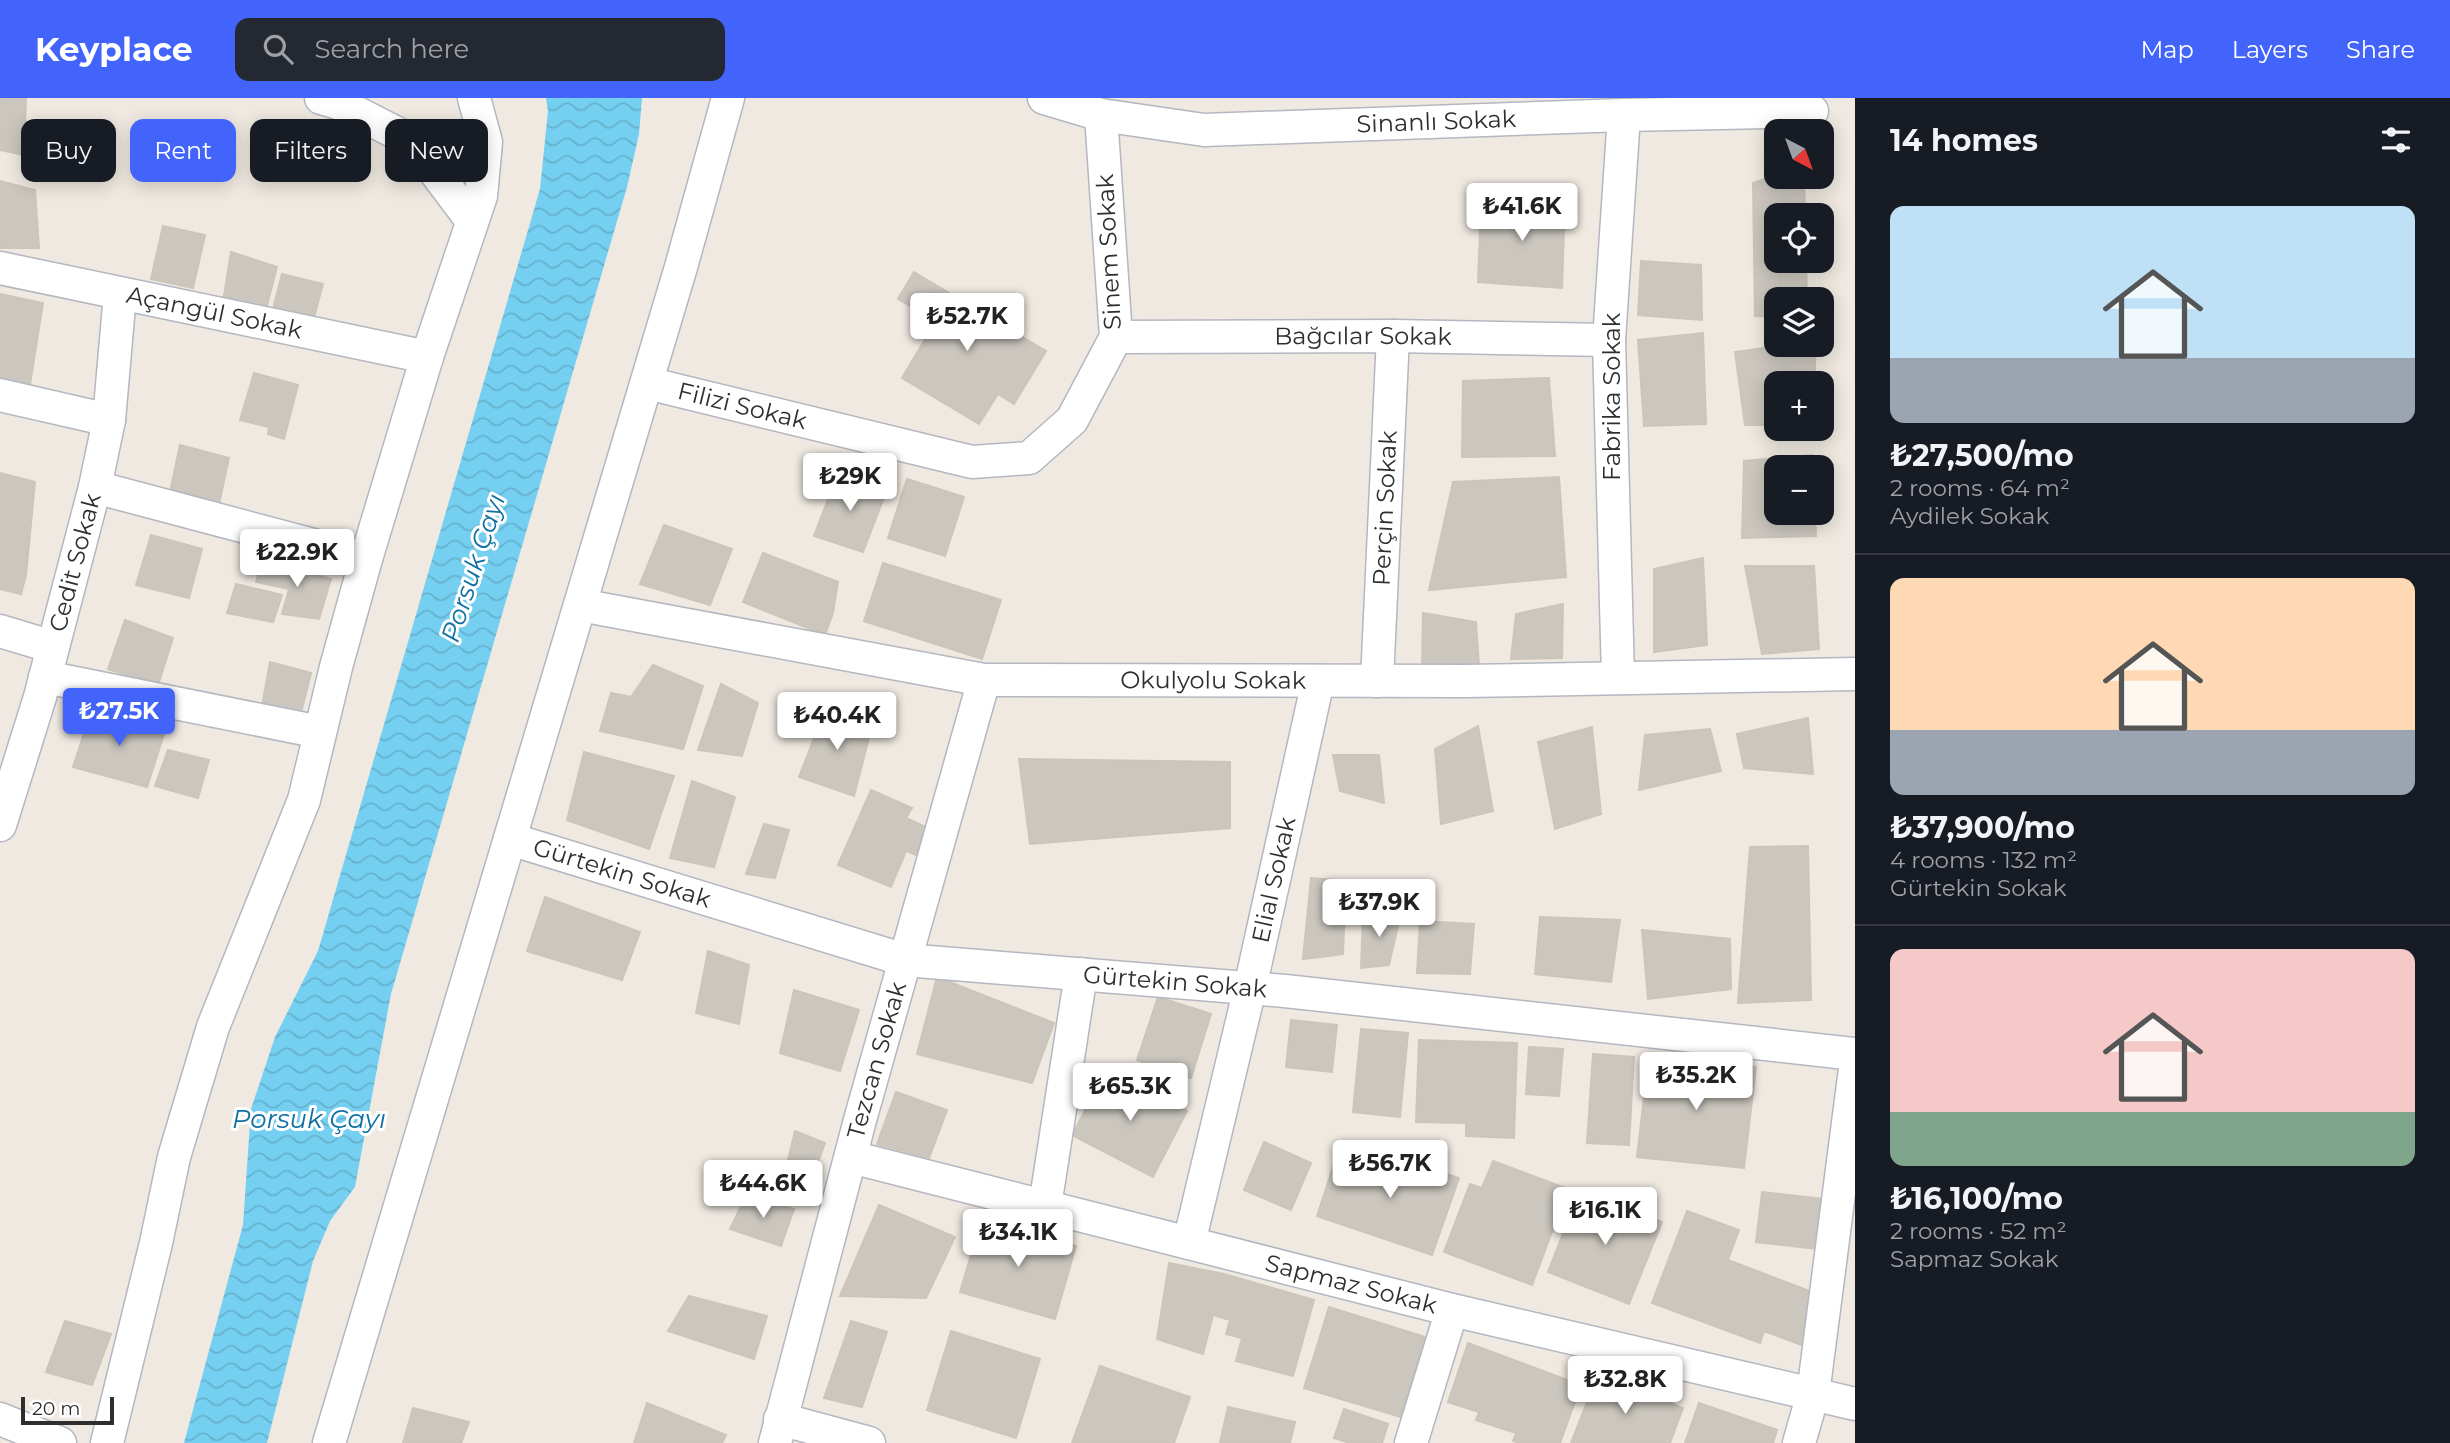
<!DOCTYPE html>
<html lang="en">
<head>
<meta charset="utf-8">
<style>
	:root { --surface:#171b24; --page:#242831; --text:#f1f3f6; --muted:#9ea1a6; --line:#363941; --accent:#4264fb }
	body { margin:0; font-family:Montserrat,sans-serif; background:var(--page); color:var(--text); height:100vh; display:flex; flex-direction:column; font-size:26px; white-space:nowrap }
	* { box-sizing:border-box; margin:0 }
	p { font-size:23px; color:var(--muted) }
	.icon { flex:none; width:38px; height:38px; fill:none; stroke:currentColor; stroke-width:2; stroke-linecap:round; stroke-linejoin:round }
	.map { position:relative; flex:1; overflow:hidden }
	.sheet { display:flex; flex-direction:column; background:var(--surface); width:595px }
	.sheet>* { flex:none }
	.banner { position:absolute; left:21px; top:21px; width:665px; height:63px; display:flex; gap:14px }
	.needle { width:46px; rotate:139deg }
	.tools { position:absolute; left:1764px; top:21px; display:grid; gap:14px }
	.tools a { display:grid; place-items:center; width:70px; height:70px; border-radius:14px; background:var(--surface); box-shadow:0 4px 18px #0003; font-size:35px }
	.scale { position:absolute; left:21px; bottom:18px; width:93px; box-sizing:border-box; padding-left:7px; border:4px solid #2e2e2e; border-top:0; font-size:19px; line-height:24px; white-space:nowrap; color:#2e2e2e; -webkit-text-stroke:5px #fff; paint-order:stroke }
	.price { position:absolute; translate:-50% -60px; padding:0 16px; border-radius:7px; background:#fff; color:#222; font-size:23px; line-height:46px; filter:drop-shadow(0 2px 4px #0008) }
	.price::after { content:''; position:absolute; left:50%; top:42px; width:21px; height:16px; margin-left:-10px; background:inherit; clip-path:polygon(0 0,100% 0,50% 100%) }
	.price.current { background:var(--accent); color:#fff }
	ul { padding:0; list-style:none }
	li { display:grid; align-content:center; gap:14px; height:371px; padding:0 35px }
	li+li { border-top:2px solid var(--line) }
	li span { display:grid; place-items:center; height:217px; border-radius:14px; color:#555 }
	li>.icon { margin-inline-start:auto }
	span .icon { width:126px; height:126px; fill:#fffc; stroke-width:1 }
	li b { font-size:30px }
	h2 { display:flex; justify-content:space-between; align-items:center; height:84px; padding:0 35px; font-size:30px }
	.tag { padding:0 24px; border-radius:14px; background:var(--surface); box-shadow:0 4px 18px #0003; font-size:24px; line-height:63px }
	.tag.current { background:var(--accent); color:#fff }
	header { display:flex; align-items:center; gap:42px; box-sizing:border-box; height:98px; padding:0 35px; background:var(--accent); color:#fff }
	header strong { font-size:33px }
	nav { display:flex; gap:38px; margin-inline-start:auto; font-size:24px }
	.search { width:490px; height:63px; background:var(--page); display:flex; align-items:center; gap:18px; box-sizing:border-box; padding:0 24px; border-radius:14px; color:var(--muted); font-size:26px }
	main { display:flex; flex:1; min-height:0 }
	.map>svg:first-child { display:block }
	.water { fill:url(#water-waves) }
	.building { fill:#cbc7bf; stroke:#cbc5ba; stroke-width:2 }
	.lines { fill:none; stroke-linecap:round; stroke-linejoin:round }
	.minor-casing { stroke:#b4b7c1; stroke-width:35 }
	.minor { stroke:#fff; stroke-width:32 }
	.labels { text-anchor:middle; stroke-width:6; stroke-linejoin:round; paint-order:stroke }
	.street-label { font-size:24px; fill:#2e2e2e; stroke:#fff }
	.water-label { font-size:26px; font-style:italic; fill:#0d6fa3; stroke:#fff }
</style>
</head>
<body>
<header>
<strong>Keyplace</strong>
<div class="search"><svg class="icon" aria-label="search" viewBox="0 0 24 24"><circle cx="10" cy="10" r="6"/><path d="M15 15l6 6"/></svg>Search here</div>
<nav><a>Map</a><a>Layers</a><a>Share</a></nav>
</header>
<main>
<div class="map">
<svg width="1855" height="1345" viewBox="0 0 1855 1345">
	<defs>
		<pattern id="water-waves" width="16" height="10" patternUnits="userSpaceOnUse" patternTransform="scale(1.75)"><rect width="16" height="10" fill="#75cff0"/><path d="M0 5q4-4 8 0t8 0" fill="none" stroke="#66b2ce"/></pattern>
	</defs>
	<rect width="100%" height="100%" fill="#efe9e1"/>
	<path class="water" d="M546,0H642L639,36L627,89L391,896L355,1089L330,1123L313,1163L267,1345H184L243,1127L251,1011L275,939L318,853L540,91L548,13Z"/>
	<path class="building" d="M0,0H26L24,57L0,52Z
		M1776,77L1804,79L1805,117H1776V163H1806L1807,201H1776V219L1755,218L1753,85Z
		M0,83L35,92L39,150H0Z
		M1565,102L1562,190L1478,184L1481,105Z
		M163,128L205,137L193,190L151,181Z
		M231,154L277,169L264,219L222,210Z
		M1641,163L1701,167L1702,222L1638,217Z
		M914,174L1046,253L1014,306L998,296L979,326L902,280L936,223L898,201Z
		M282,176L323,186L312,227L271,219Z
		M0,196L43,205L29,293L0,287Z
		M1703,235L1706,326L1644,328L1638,242Z
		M1785,247H1816L1814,285H1776V327H1745L1735,254Z
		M254,275L298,287L284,341L268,336L269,329L240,322Z
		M1549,280L1555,358L1462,359L1463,283Z
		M180,347L229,360L218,411L169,399Z
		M1812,357V369H1776V415H1815L1816,438L1742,440L1744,363Z
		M0,375L35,384L26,477L21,496L0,491Z
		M838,375L886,394L863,454L814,438Z
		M1559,379L1566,479L1429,492L1453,384Z
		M907,381L964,399L945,458L888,440Z
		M664,427L732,451L710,507L640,486Z
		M151,437L202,451L189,500L136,487Z
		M763,455L838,484L833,515L825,537L743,504Z
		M1703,460L1707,547L1654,554V471Z
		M262,463L331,481L319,521L282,516L289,491L256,484Z
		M883,465L1001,502L982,561L864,523Z
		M1745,468H1814L1819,551L1762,556Z
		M236,486L282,497L273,524L227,515Z
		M1563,506L1562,560L1511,561L1516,516Z
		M1423,515L1476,524L1479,567L1422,569Z
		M125,522L173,540L158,587L108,571Z
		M270,564L311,575L300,619L262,608Z
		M653,567L703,588L683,651L600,633L611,595L631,599Z
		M721,586L758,605L742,658L698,652Z
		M827,607L872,628L854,698L799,679Z
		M92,611L165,633L147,689L73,669Z
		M1808,620L1813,676L1744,670L1737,636Z
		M1478,628L1493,713L1441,726L1435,651Z
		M1592,629L1601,716L1555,731L1538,644Z
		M1710,631L1721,673L1639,692L1645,637Z
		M168,652L209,662L198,700L155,688Z
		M584,654L674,678L649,751L567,722Z
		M1333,657H1379L1384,705L1340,693Z
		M1019,661L1230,664V730L1030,746Z
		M692,683L735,699L714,769L670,760Z
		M871,692L912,710L906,720L928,730L916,757L906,753L891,789L838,767Z
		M764,726L789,732L775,780L746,776Z
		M1808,748L1811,902L1738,905L1750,749Z
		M1311,780L1346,783L1343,856L1303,861Z
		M545,799L640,834L622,882L527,853Z
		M1401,814L1389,867L1361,870L1363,820Z
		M1540,819L1620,822L1611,884L1535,876Z
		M1420,823L1474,826L1470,876L1417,875Z
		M1642,832L1730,841L1731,891L1648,901Z
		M708,853L749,867L739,926L696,915Z
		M937,879L1054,925L1032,985L917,956Z
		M794,892L859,912L840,973L780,955Z
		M1158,899L1211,916L1191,980L1137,962Z
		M1291,922L1337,927L1332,974L1286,969Z
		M1361,931L1408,935L1400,1019L1353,1014Z
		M1419,942L1517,945L1514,1040L1466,1038V1025L1416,1024Z
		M1529,949L1563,951L1559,998L1526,996Z
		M1593,956L1634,959L1629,1047L1587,1045Z
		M1649,957L1756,969L1744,1070L1637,1059Z
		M1107,971L1187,1013L1153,1079L1072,1037Z
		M896,994L947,1012L929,1060L877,1046Z
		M795,1033L825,1045L809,1089L784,1079Z
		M1264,1044L1311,1065L1291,1112L1244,1092Z
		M1367,1049L1459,1080L1432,1157L1317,1118L1335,1063L1360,1071Z
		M1493,1063L1568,1091L1532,1187L1444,1154L1470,1086L1482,1090Z
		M1580,1092L1662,1124L1629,1206L1548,1174Z
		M1762,1094L1849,1104L1843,1154L1756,1144Z
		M746,1098L794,1111L781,1148L730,1131Z
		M879,1107L955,1139L926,1200L840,1198Z
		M1687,1113L1739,1132L1728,1162L1823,1198L1804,1248L1764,1233L1760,1245L1652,1205Z
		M982,1120L1076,1148L1055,1221L960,1194Z
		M1169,1165L1224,1176L1314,1202L1293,1278L1236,1263L1242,1240L1226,1236L1230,1222L1213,1217L1203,1256L1157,1241Z
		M689,1198L767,1218L754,1261L668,1233Z
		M1329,1209L1425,1239L1401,1319L1304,1290Z
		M65,1223L111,1236L92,1287L46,1274Z
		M851,1223L887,1234L862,1309L824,1300Z
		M951,1233L1040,1261L1016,1340L927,1312Z
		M1468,1245L1581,1287L1560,1345H1519L1513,1343L1516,1335L1476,1322L1479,1314L1448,1304Z
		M1100,1268L1190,1299L1174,1345H1072Z
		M1598,1276L1683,1310L1670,1345H1571Z
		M647,1305L726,1337L722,1345H634Z
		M1699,1305L1777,1332L1773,1345H1685Z
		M1228,1309L1295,1324L1290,1345H1220Z
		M413,1310L469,1324L461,1345H403Z
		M1344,1311L1388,1326L1382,1345H1350L1334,1340Z"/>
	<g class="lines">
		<defs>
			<g id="minor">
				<path d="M321,0L338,5L412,43L472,123"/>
				<path id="s1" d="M1044,0L1101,17L1204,32L1624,17L1812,13"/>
				<path id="s2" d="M0,170L427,259"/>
				<path id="s3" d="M1116,239L1393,238L1609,242"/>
				<path id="s4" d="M647,285L972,364L1029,360L1072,322L1116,239L1101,17"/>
				<path d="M0,297L109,322"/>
				<path d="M95,389L366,461"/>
				<path id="s5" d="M580,507L984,582L1465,583L1855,576"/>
				<path d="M0,533L53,549"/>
				<path d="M45,579L320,634"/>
				<path d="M1618,580L1609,242L1624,17"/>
				<path id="s6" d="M1377,583L1393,238"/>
				<path id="s7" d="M0,727L40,599L95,389L109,322L120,196"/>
				<path id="s8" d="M510,741L905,862L1285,893L1855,956"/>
				<path id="s9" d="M851,1059L1452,1212L1855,1306"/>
				<path d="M1045,1108L1081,876"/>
				<path id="s10" d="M1189,1145L1250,890L1318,583"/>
				<path d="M0,1321L60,1345"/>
				<path d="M780,1321L869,1345"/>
				<path d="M107,1345L156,1145L174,1059L213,929L304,702L336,569L366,461L427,259L481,98L486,44L474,0"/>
				<path d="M329,1345L681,169L728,0"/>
				<path id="s11" d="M775,1345L860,1022L984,582"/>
				<path d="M1411,1345L1452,1212"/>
				<path d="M1799,1345L1813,1296L1855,971"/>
			</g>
		</defs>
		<use href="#minor" class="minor-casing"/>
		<use href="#minor" class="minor"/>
	</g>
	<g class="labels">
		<g class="street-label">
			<text dy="8" stroke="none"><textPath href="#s1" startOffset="396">Sinanlı Sokak</textPath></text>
			<text transform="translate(1109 154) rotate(-93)" y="8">Sinem Sokak</text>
			<text dy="8" stroke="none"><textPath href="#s2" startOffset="219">Açangül Sokak</textPath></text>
			<text dy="8" stroke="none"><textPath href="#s3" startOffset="247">Bağcılar Sokak</textPath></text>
			<text transform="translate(1612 299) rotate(-90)" y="8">Fabrika Sokak</text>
			<text dy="8" stroke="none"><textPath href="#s4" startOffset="98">Filizi Sokak</textPath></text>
			<text dy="8" stroke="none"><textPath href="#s6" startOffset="173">Perçin Sokak</textPath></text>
			<text dy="8" stroke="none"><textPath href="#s7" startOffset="273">Cedit Sokak</textPath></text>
			<text dy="8" stroke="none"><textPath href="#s5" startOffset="640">Okulyolu Sokak</textPath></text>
			<text dy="8" stroke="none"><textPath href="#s8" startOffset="117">Gürtekin Sokak</textPath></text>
			<text dy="8" stroke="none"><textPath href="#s10" startOffset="373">Elial Sokak</textPath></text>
			<text dy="8" stroke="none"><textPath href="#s8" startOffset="684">Gürtekin Sokak</textPath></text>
			<text dy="8" stroke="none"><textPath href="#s11" startOffset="396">Tezcan Sokak</textPath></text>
			<text dy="8" stroke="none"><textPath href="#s9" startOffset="516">Sapmaz Sokak</textPath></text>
		</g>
		<g class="water-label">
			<text transform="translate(473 470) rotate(-72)" y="9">Porsuk Çayı</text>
			<text x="309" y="1030">Porsuk Çayı</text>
		</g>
	</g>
</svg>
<div class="tools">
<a><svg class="needle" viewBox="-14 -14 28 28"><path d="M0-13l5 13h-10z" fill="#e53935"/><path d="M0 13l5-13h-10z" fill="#9ea1a6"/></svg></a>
<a><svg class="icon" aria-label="locate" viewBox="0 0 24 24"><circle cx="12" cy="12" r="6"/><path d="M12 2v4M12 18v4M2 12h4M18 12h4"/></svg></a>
<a><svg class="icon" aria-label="layers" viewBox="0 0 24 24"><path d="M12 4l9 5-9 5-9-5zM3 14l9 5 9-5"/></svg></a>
<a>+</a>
<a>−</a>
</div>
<div class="scale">20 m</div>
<b class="price" style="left:1522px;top:145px">₺41.6K</b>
<b class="price" style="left:967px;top:255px">₺52.7K</b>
<b class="price" style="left:850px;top:415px">₺29K</b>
<b class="price" style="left:297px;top:491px">₺22.9K</b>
<b class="price current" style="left:119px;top:650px">₺27.5K</b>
<b class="price" style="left:837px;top:654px">₺40.4K</b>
<b class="price" style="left:1379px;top:841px">₺37.9K</b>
<b class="price" style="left:1696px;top:1014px">₺35.2K</b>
<b class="price" style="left:1130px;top:1025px">₺65.3K</b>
<b class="price" style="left:1390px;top:1102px">₺56.7K</b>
<b class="price" style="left:763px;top:1122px">₺44.6K</b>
<b class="price" style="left:1605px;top:1149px">₺16.1K</b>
<b class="price" style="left:1018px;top:1171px">₺34.1K</b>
<b class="price" style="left:1625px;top:1318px">₺32.8K</b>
<div class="banner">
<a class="tag">Buy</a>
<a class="tag current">Rent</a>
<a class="tag">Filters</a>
<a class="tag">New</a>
</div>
</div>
<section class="sheet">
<h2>14 homes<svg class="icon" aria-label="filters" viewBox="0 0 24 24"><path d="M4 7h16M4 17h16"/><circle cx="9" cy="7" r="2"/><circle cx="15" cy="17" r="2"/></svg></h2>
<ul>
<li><span style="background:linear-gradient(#bfe0f5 70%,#9aa5b1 0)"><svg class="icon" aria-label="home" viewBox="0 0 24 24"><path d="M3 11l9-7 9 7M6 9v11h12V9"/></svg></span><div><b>₺27,500/mo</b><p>2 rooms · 64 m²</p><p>Aydilek Sokak</p></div></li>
<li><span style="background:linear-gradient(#ffd9b3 70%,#9aa5b1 0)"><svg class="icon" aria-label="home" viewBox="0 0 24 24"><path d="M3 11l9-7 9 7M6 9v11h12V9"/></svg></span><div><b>₺37,900/mo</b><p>4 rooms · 132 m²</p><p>Gürtekin Sokak</p></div></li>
<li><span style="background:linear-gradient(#f6c9c9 75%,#7fa58c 0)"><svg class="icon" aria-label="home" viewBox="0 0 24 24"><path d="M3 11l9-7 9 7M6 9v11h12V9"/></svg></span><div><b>₺16,100/mo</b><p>2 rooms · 52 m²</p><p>Sapmaz Sokak</p></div></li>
</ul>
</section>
</main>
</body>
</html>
